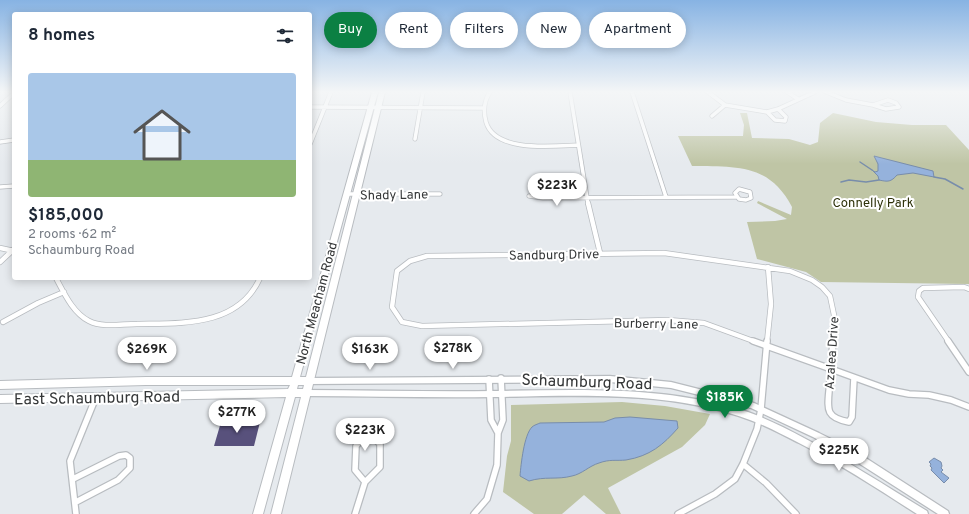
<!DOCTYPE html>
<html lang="en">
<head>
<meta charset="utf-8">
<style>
	:root { --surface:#fff; --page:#f6f6f7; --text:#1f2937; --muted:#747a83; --line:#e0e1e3; --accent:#0b8043 }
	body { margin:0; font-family:Overpass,sans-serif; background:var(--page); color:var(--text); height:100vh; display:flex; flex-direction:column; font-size:15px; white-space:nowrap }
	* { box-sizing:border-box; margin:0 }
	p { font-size:13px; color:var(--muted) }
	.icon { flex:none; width:22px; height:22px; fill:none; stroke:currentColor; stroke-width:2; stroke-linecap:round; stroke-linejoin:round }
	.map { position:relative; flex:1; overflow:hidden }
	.details { position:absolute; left:12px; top:12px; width:300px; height:268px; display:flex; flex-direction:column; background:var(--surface); border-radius:4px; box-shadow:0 2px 10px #0003 }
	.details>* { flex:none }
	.banner { position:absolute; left:324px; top:12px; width:380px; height:36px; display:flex; gap:8px }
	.price { position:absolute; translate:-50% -34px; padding:0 9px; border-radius:14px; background:#fff; color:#222; font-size:13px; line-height:26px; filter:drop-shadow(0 1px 2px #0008) }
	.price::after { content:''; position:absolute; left:50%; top:24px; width:12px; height:9px; margin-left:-6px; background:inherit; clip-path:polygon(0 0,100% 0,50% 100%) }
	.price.current { background:var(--accent); color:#fff }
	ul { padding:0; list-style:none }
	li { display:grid; align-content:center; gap:8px; height:212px; padding:0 16px }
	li+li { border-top:1px solid var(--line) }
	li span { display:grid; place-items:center; height:124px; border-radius:4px; color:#555 }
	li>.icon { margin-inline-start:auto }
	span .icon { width:72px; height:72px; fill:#fffc; stroke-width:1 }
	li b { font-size:17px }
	h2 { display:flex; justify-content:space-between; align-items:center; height:48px; padding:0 16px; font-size:17px }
	.tag { padding:0 14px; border-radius:18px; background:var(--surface); box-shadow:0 2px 10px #0003; font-size:14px; line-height:36px }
	.tag.current { background:var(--accent); color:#fff }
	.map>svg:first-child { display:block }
	.green { fill:#bfc5a5 }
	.water { fill:#95b2dc; stroke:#788dab }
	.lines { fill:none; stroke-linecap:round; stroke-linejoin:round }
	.stream { stroke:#788dab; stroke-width:1.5 }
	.building { fill:#58517c }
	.minor-far2-casing { stroke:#b8bcc0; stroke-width:5 }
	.minor-far1-casing { stroke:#b8bcc0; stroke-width:6 }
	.minor-casing { stroke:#b8bcc0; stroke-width:8 }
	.tertiary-casing { stroke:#b8bcc0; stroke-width:2.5 }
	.secondary-casing { stroke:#b8bcc0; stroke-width:2 }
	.minor-far2 { stroke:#fff; stroke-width:3.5 }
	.minor-far1 { stroke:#fff; stroke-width:4.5 }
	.minor { stroke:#fff; stroke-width:5.5 }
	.tertiary { fill:#fff; fill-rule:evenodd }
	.secondary { fill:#fff; fill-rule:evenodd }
	.labels { text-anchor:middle; stroke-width:4; stroke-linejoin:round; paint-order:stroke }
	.street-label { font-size:13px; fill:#353738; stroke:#fff }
	.park-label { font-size:13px; fill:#2c3008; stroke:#fff }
	.near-street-label { font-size:16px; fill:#353738; stroke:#fff }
</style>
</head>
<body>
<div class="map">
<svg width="969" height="514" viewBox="0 0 969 514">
	<rect width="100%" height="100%" fill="#e6eaee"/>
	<path class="green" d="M740,113H747L752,138L789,139L810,145L818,142L820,123L833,113L876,122L912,125H946L969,150V284L821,282L806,272L757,259L747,222L775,221L787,219L757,203L758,201L791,215L792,207C769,163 736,167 692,166L678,136H743L744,125Z
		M622,402L665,406L710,414L705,425L682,447L608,488L621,514H606L584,495L562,514H534L503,492L507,456L511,441V405Z"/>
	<path class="water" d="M874,156L933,171L934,177L913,173L897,175C891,182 888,182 879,180L878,176L872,170L875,172L878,171V164Z
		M630,417L677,421L678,428C663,445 650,456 626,460C616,461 610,459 599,463C589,466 582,474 572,476C557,480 545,476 529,481L520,476C521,464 524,435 532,427C534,425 538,424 540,423L604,422L615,418Z
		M934,458L941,462L942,466L941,468L943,470L941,472L949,478L944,483L931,470L932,468L930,466L931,464L929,462Z"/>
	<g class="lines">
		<path class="stream" d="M860,162L872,170
			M934,177L945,179L963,189
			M841,182L849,180L866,182L879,180"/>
	</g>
	<path class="building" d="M221,422H260L254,446H214Z"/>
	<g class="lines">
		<defs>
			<path id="minor-far2" d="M490,92C484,101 483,111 486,122C495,153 553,146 578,145
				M570,92L588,204
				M632,92L666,197
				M708,92L725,105L767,112L778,109L815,92
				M787,92L798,99
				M826,92L846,100L873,105
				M888,100L896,103L899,107L886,109L873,105Z
				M0,106L14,93
				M310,107L484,108
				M767,112L775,120L785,121L786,117L778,109
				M712,116L725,105
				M415,139L423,92
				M0,142L14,140
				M310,144L331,92
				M0,187L14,186
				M739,189L750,192L751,198L746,200L739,199L735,193Z
				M347,194H440
				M529,196L543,198L736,197"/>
			<path id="minor-far1" d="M588,203L600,253
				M0,248L14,251
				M0,262L14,249
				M56,278C64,293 73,313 89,321C103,328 121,324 137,324C182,323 238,327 260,278
				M3,322L38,303L64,292
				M756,342L704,323L668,320L422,326L402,322L392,307L397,271L410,261L427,256L664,253L790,271L812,280L822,287L830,296L834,315L833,342
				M767,342L771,304L768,267
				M949,342L918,297L919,291L923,288L964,287L969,289"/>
			<path id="minor" d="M753,341L831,369
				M948,341L969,372
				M831,369L889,390L909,394L929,395L951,400L969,407
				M831,369C830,376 830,384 829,391C827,411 827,418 849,422L852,417L854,378
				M831,369L833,341
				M489,379L491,420L498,433
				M374,438L380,444V467L365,482L355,470L356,446L362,439Z
				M743,464L766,483L796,514
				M73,479L119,456L126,455L130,458V468L118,480L76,502
				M76,514L70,461L96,397
				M355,514L365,482
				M474,514L487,499L497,465L498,433L503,420L501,378
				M678,514L715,494L735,479L743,464L757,429L761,409L767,341"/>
			<path id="tertiary" d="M610,376L671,382L754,403L819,433L855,451L948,511L949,514H938L849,457L813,437L751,408L671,388L610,382L310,384L308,383L307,381L308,379L310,378Z
				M307,390C369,390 431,392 493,391C578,390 665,385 748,412C767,419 786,428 804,438C846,460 886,486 927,511L928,514H917C878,489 840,464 799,443C783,435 767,426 750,420C668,390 578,396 493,397C431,398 369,396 307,396L305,395L304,393L305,391Z"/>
			<path id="secondary" d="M372,92H378L300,377H306L379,92H385L281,514H271L301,397H295L263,514H253L286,397L0,403V395L288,389L290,385H146L0,389V381L146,377H292ZM298,385H304L303,389H297Z"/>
		</defs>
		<use href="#minor-far2" class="minor-far2-casing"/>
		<use href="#minor-far1" class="minor-far1-casing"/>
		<use href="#minor" class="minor-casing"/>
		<use href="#tertiary" class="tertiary-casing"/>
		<use href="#secondary" class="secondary-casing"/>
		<use href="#minor-far2" class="minor-far2"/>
		<use href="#minor-far1" class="minor-far1"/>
		<use href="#minor" class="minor"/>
		<use href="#tertiary" class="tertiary"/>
		<use href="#secondary" class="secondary"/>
	</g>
	<linearGradient id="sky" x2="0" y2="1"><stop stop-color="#87b3e3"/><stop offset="0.56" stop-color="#f4f6f7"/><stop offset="1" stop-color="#f4f6f7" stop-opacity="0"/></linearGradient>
	<rect width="969" height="164" fill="url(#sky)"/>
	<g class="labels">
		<g class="street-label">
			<text transform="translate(394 194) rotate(-1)" y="5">Shady Lane</text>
			<text transform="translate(554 254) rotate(-1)" y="5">Sandburg Drive</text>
			<text transform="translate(316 303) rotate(-75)" y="5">North Meacham Road</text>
			<text transform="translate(656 323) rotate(1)" y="5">Burberry Lane</text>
			<text transform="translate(831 353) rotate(-86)" y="5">Azalea Drive</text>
		</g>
		<g class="park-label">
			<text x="873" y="207">Connelly Park</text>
		</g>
		<g class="near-street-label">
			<text transform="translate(587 381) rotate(2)" y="6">Schaumburg Road</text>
			<text transform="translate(97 397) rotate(-1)" y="6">East Schaumburg Road</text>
		</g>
	</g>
</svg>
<b class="price" style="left:557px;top:207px">$223K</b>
<b class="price" style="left:453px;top:370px">$278K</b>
<b class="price" style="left:147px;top:371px">$269K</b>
<b class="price" style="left:370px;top:371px">$163K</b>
<b class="price current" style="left:725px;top:419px">$185K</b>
<b class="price" style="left:237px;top:434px">$277K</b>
<b class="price" style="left:365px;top:452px">$223K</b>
<b class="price" style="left:839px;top:472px">$225K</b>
<div class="banner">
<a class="tag current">Buy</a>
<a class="tag">Rent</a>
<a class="tag">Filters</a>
<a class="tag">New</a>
<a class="tag">Apartment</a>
</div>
<section class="details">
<h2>8 homes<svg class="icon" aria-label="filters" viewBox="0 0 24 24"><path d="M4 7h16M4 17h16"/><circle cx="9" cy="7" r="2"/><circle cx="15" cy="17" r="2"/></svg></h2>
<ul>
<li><span style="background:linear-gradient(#a9c7e8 70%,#8fb573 0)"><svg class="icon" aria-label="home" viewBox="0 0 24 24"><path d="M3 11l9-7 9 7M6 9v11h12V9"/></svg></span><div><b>$185,000</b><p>2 rooms · 62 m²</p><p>Schaumburg Road</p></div></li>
</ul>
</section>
</div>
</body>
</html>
